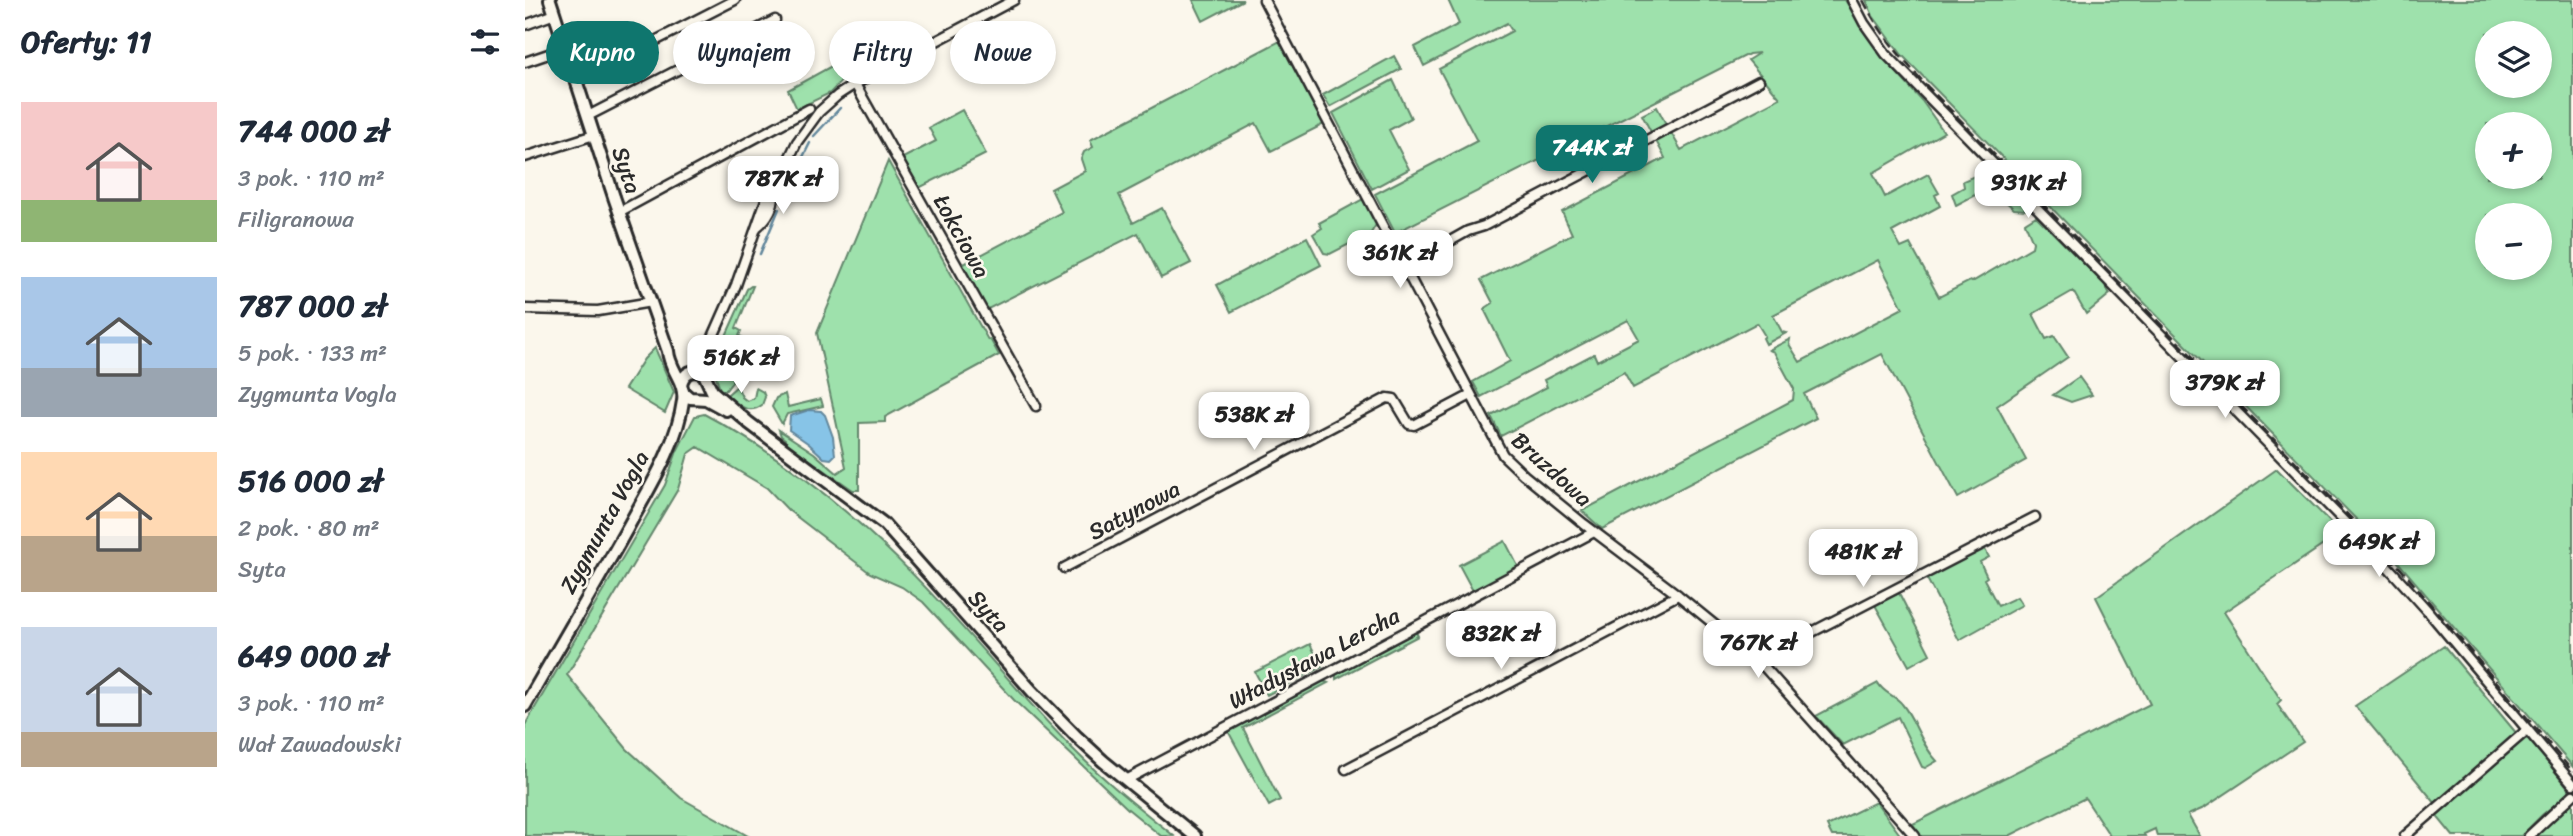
<!DOCTYPE html>
<html lang="pl">
<head>
<meta charset="utf-8">
<style>
	:root { --surface:#fff; --page:#f2f2f3; --text:#1f2937; --muted:#747a83; --accent:#0f766e }
	body { margin:0; font-family:Sriracha,sans-serif; background:var(--page); color:var(--text); height:100vh; display:flex; flex-direction:column; font-size:26px; white-space:nowrap }
	* { box-sizing:border-box; margin:0 }
	p { font-size:23px; color:var(--muted) }
	.icon { flex:none; width:38px; height:38px; fill:none; stroke:currentColor; stroke-width:2; stroke-linecap:round; stroke-linejoin:round }
	.map { position:relative; flex:1; overflow:hidden }
	.side { display:flex; flex-direction:column; background:var(--surface); width:525px }
	.side>* { flex:none }
	.banner { position:absolute; left:21px; top:21px; width:665px; height:63px; display:flex; gap:14px }
	.fabs { position:absolute; left:1950px; top:21px; display:grid; gap:14px }
	.fabs a { display:grid; place-items:center; width:77px; height:77px; border-radius:50%; background:var(--surface); box-shadow:0 4px 10px #0003; font-size:35px }
	.price { position:absolute; translate:-50% -60px; padding:0 16px; border-radius:14px; background:#fff; color:#222; font-size:23px; line-height:46px; filter:drop-shadow(0 2px 4px #0008) }
	.price::after { content:''; position:absolute; left:50%; top:42px; width:21px; height:16px; margin-left:-10px; background:inherit; clip-path:polygon(0 0,100% 0,50% 100%) }
	.price.current { background:var(--accent); color:#fff }
	ul { padding:0; list-style:none }
	li { display:flex; align-items:center; gap:21px; height:175px; padding:0 21px }
	li span { display:grid; place-items:center; flex:none; width:196px; height:140px; border-radius:0px; color:#555 }
	li>.icon { margin-inline-start:auto }
	span .icon { width:84px; height:84px; fill:#fffc; stroke-width:1 }
	li b { font-size:30px }
	h2 { display:flex; justify-content:space-between; align-items:center; height:84px; padding:0 21px; font-size:30px }
	.tag { padding:0 24px; border-radius:32px; background:var(--surface); box-shadow:0 4px 10px #0003; font-size:24px; line-height:63px }
	.tag.current { background:var(--accent); color:#fff }
	main { display:flex; flex:1; min-height:0 }
	.map>svg:first-child { display:block }
	.green { fill:#9ee1ac; stroke:#64866c; stroke-width:2; fill-rule:evenodd }
	.water { fill:#87c4e7; stroke:#62879c; stroke-width:2 }
	.lines { fill:none; stroke-linecap:round; stroke-linejoin:round }
	.stream { stroke:#62879c; stroke-width:2.5 }
	.minor-casing { stroke:#2b2b2b; stroke-width:13 }
	.tertiary-casing { stroke:#2b2b2b; stroke-width:16 }
	.minor { stroke:#fbf7ec; stroke-width:8 }
	.tertiary { stroke:#fbf7ec; stroke-width:10 }
	.rail { stroke:#2b2b2b; stroke-width:2.5; stroke-dasharray:10 5; stroke-linecap:butt }
	.labels { text-anchor:middle; stroke-width:5; stroke-linejoin:round; paint-order:stroke }
	.street-label { font-size:23px; fill:#2b2b2b; stroke:#fbf7ec }
</style>
</head>
<body>
<main>
<section class="side">
<h2>Oferty: 11<svg class="icon" aria-label="filters" viewBox="0 0 24 24"><path d="M4 7h16M4 17h16"/><circle cx="9" cy="7" r="2"/><circle cx="15" cy="17" r="2"/></svg></h2>
<ul>
<li><span style="background:linear-gradient(#f6c9c9 70%,#8fb573 0)"><svg class="icon" aria-label="home" viewBox="0 0 24 24"><path d="M3 11l9-7 9 7M6 9v11h12V9"/></svg></span><div><b>744 000 zł</b><p>3 pok. · 110 m²</p><p>Filigranowa</p></div></li>
<li><span style="background:linear-gradient(#a9c7e8 65%,#9aa5b1 0)"><svg class="icon" aria-label="home" viewBox="0 0 24 24"><path d="M3 11l9-7 9 7M6 9v11h12V9"/></svg></span><div><b>787 000 zł</b><p>5 pok. · 133 m²</p><p>Zygmunta Vogla</p></div></li>
<li><span style="background:linear-gradient(#ffd9b3 60%,#b9a48a 0)"><svg class="icon" aria-label="home" viewBox="0 0 24 24"><path d="M3 11l9-7 9 7M6 9v11h12V9"/></svg></span><div><b>516 000 zł</b><p>2 pok. · 80 m²</p><p>Syta</p></div></li>
<li><span style="background:linear-gradient(#c9d6e8 75%,#b9a48a 0)"><svg class="icon" aria-label="home" viewBox="0 0 24 24"><path d="M3 11l9-7 9 7M6 9v11h12V9"/></svg></span><div><b>649 000 zł</b><p>3 pok. · 110 m²</p><p>Wał Zawadowski</p></div></li>
</ul>
</section>
<div class="map">
<svg width="2048" height="836" viewBox="0 0 2048 836">
	<rect width="100%" height="100%" fill="#fbf7ec"/>
	<filter id="ink" filterUnits="userSpaceOnUse"><feTurbulence type="fractalNoise" baseFrequency=".0143" numOctaves="2"/><feDisplacementMap in="SourceGraphic" scale="14" xChannelSelector="R" yChannelSelector="G"/><feConvolveMatrix kernelMatrix="1 2 1 2 8 2 1 2 1" color-interpolation-filters="sRGB"/></filter>
	<g filter="url(#ink)">
		<path class="green" d="M668,0H718L678,21Z
			M923,0H1320L1354,53L1397,101L1419,132L1348,173L1360,197L1403,174L1414,193L1410,195L1415,206L1367,232L1376,248L1385,244L1414,297L1445,281L1447,282L1507,247L1508,242L1500,223L1511,216L1579,284L1585,294L1561,314L1548,291L1508,314L1521,339L1529,336L1543,357L1472,406L1501,460L1433,498L1357,354L1279,394L1291,418L1077,529L1057,511L1268,400L1269,389L1249,352L1244,350L1265,339L1264,344L1275,362L1378,308L1353,260L1248,315L1257,332L1261,333L1241,344L1238,338L1240,336L1232,323L1108,388L1099,372L976,436L966,416L1022,387L1019,380L1069,354L1072,361L1114,339L1103,320L956,397L948,382L985,361L959,309L968,303L956,280L1047,234L1037,212L1140,158L1130,139L1145,131L1156,150L1255,98L1223,60L1234,53L1224,54L870,233L850,194L952,141L914,69L987,31L982,23L899,66L890,47L934,24Z
			M1341,0H2048V767L1873,562L1377,55L1348,16ZM1962,33H2014V86H1962ZM1962,124H2014V177H1962ZM1962,215H2014V268H1962Z
			M755,41L799,124L746,151L731,123L594,195L608,223L637,208L666,263L636,278L613,233L461,310L435,266L537,212L526,189L560,171L556,159L559,152L568,147L565,140Z
			M869,56L876,69L805,107L798,95Z
			M312,63L323,74L305,93L272,109L263,90Z
			M868,80L886,118L864,130L884,169L847,189L808,113Z
			M1132,107L1142,126L1127,134L1117,115Z
			M437,110L461,154L392,189L376,159L411,141L404,128Z
			M363,161L463,340L465,339L474,355L360,417V422L334,423V490H328L259,442L260,439L256,436L254,430L289,453L312,473L321,467L292,333Z
			M219,163L235,169L229,184L208,175L211,166Z
			M1462,165L1499,203L1500,210L1489,209L1465,187L1431,205L1427,194L1439,187L1438,181L1452,175L1451,169Z
			M838,199L852,223L846,233L805,254L799,253L788,234L797,228L794,223Z
			M782,237L796,265L706,312L692,285Z
			M226,286H228L211,328L216,331L214,336L232,344L224,357L218,350H211L207,356V364C200,365 195,362 192,356L222,289Z
			M130,348L149,392L140,413L100,389L119,359Z
			M194,366C202,369 209,371 207,382L201,390H195L189,369Z
			M1554,377L1567,395L1546,402L1528,395Z
			M212,386L217,397L222,401L229,398L231,388L238,392L240,397L237,405C224,415 215,406 203,397V394Z
			M260,394L263,407L296,399L298,406L262,414L257,424L247,407L251,398Z
			M179,414C245,449 304,494 359,546C425,608 481,680 544,745C576,778 613,807 649,836H636L603,809L489,700L398,602L377,587L345,573L263,510L242,488L173,447L163,454L153,489L42,675L102,749L156,798L223,836H0V725L140,485L152,451L170,416Z
			M1752,469L1816,533L1699,612L1756,700L1752,704L1778,742L1679,808L1663,815L1675,836H1632L1630,829L1619,834L1620,836H1585L1560,798L1484,836H1396L1388,824L1625,704L1571,597Z
			M980,541L994,568L948,591L934,565Z
			M1458,546L1464,557L1455,562L1462,577L1459,579L1473,606L1492,597L1497,605L1434,640L1400,575Z
			M1374,593L1405,654L1384,666L1350,605Z
			M891,632L893,636L811,679V674Z
			M785,644L797,667L742,695L730,672Z
			M1919,646L1992,734L1911,804L1830,706Z
			M798,681L803,683L718,728L755,800L744,806L703,731Z
			M1353,683C1359,694 1370,695 1377,704C1392,722 1394,742 1412,761L1400,768L1397,767L1373,717L1318,745L1291,716Z
			M1997,738L2004,739L2044,789V793L2017,815L1996,836H1928L1910,814L1959,774Z
			M2048,800V836H2011Z
			M1351,802L1376,836H1307L1302,826Z"/>
		<path class="water" d="M284,410L296,411L300,415L308,437L310,455L306,459L299,458L284,444L264,430L265,416Z"/>
		<g class="lines">
			<path class="stream" d="M289,136L315,108
				M266,181L285,143
				M235,254L254,209"/>
			<defs>
				<path id="minor" d="M739,0L978,455L999,475L1059,524L1153,595L1233,660L1390,836
					M1327,0L1339,23L1361,54L1855,558L1902,610L2048,784
					M0,25L30,14
					M0,62L41,48
					M52,81L210,0
					M330,84L511,406
					M63,116L250,20
					M0,157L69,135
					M94,212L284,109
					M232,227C243,218 250,205 249,190
					M879,267L943,231L959,226L1234,81
					M0,309L73,311L126,302
					M168,371L180,355L211,285L242,197L249,190L272,142L294,112L313,95L330,84L489,0
					M182,376L188,345
					M539,568L862,398L869,399L884,424L889,425L946,395
					M1233,660L1510,517
					M821,769L1153,595
					M601,780L1069,532
					M1880,836L2002,730
					M2004,836L2048,795"/>
				<path id="tertiary" d="M156,384C159,372 168,368 179,374L187,391L224,423L359,524L507,691L552,737L578,761L670,836
					M158,392L165,398L181,399L201,410
					M0,706C34,647 69,588 102,529C123,490 152,446 158,401C161,382 144,369 143,351L89,197L25,0"/>
			</defs>
			<use href="#minor" class="minor-casing"/>
			<use href="#tertiary" class="tertiary-casing"/>
			<use href="#minor" class="minor"/>
			<use href="#tertiary" class="tertiary"/>
			<path class="rail" d="M1338,0C1355,34 1378,60 1404,88L1876,569L2048,772"/>
		</g>
	</g>
	<g class="labels">
		<g class="street-label">
			<text transform="translate(102 170) rotate(72)" y="8">Syta</text>
			<text transform="translate(437 236) rotate(61)" y="8">Łokciowa</text>
			<text transform="translate(1027 469) rotate(42)" y="8">Bruzdowa</text>
			<text transform="translate(609 510) rotate(-28)" y="8">Satynowa</text>
			<text transform="translate(79 522) rotate(-61)" y="8">Zygmunta Vogla</text>
			<text transform="translate(464 611) rotate(48)" y="8">Syta</text>
			<text transform="translate(789 658) rotate(-28)" y="8">Władysława Lercha</text>
		</g>
	</g>
</svg>
<div class="fabs">
<a><svg class="icon" aria-label="layers" viewBox="0 0 24 24"><path d="M12 4l9 5-9 5-9-5zM3 14l9 5 9-5"/></svg></a>
<a>+</a>
<a>−</a>
</div>
<b class="price current" style="left:1067px;top:185px">744K zł</b>
<b class="price" style="left:258px;top:216px">787K zł</b>
<b class="price" style="left:1503px;top:220px">931K zł</b>
<b class="price" style="left:875px;top:290px">361K zł</b>
<b class="price" style="left:216px;top:395px">516K zł</b>
<b class="price" style="left:1700px;top:420px">379K zł</b>
<b class="price" style="left:729px;top:452px">538K zł</b>
<b class="price" style="left:1854px;top:579px">649K zł</b>
<b class="price" style="left:1338px;top:589px">481K zł</b>
<b class="price" style="left:976px;top:671px">832K zł</b>
<b class="price" style="left:1233px;top:680px">767K zł</b>
<div class="banner">
<a class="tag current">Kupno</a>
<a class="tag">Wynajem</a>
<a class="tag">Filtry</a>
<a class="tag">Nowe</a>
</div>
</div>
</main>
</body>
</html>
